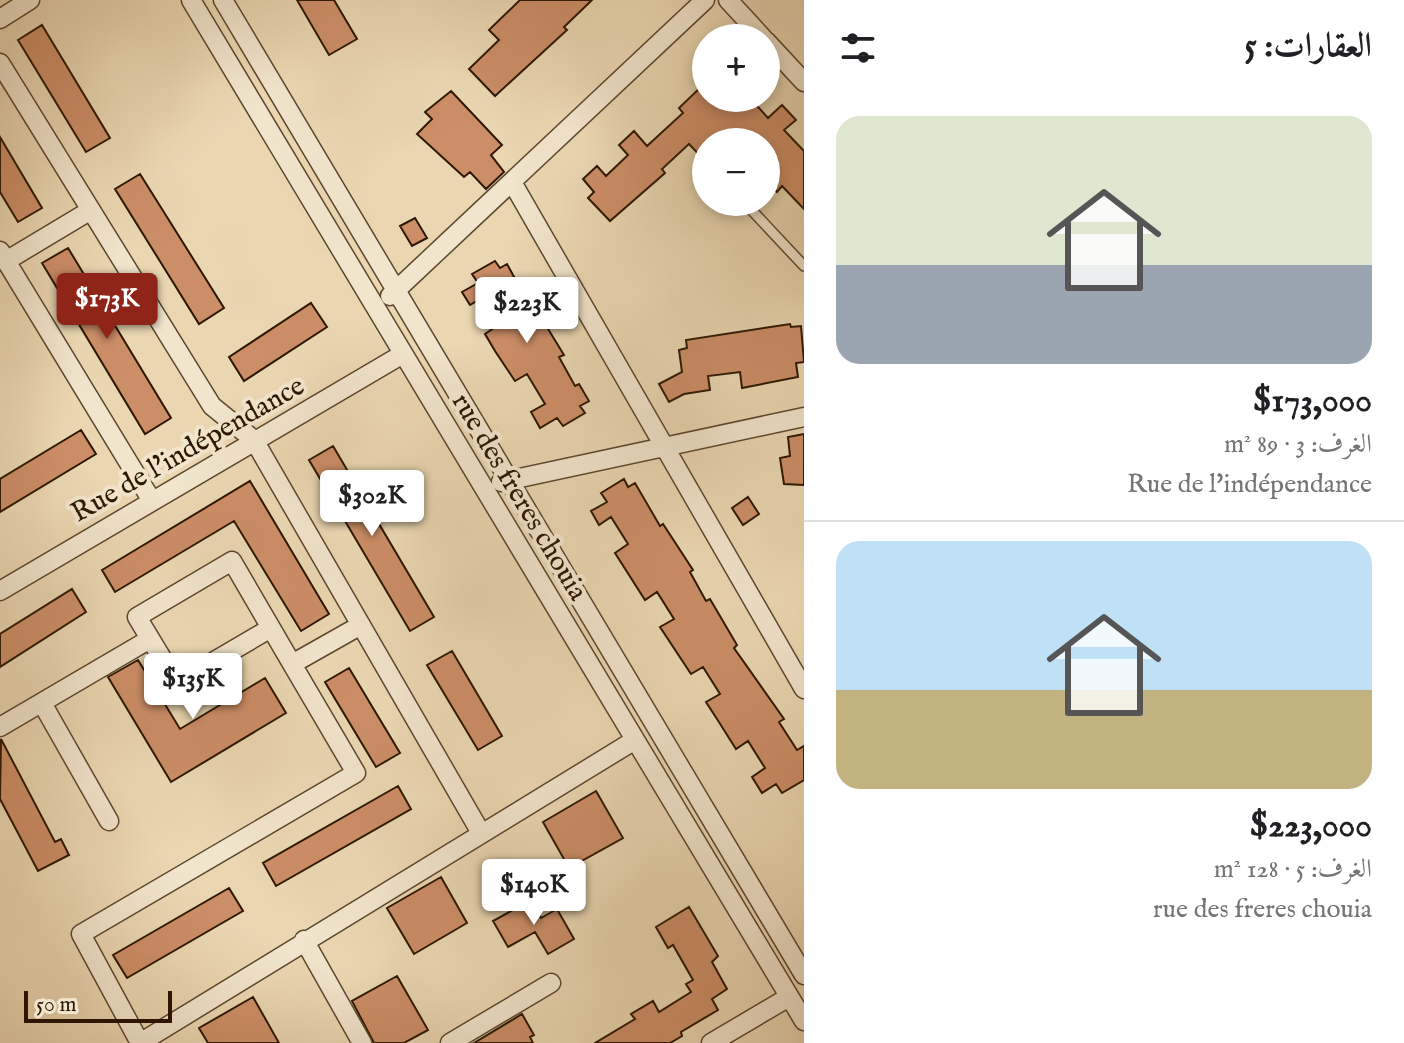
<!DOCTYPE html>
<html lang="ar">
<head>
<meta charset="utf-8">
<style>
	:root { --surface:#fff; --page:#f6f6f6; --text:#202124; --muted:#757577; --line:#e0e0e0; --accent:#8f2418 }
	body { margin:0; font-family:"IM FELL English",Amiri,serif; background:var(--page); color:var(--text); direction:rtl; height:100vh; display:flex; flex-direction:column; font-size:30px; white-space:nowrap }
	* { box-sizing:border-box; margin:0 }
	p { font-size:26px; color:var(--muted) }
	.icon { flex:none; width:44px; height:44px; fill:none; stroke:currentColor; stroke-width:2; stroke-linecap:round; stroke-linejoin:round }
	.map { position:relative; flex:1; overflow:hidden; direction:ltr }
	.drawer { display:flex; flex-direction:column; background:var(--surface); width:600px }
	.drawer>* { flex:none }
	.controls { position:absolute; left:692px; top:24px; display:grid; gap:16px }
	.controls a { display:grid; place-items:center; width:88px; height:88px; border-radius:50%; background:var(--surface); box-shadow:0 4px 12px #0003; font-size:40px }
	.scale { position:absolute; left:24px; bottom:20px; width:148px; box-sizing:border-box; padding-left:8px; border:4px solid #2d1702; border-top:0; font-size:22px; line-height:28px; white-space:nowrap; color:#2d1702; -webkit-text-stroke:6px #f1e5cd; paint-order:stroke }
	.price { position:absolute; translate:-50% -68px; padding:0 18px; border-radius:8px; background:#fff; color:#222; font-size:26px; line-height:52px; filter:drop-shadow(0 2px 4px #0008) }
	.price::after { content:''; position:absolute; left:50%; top:48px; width:24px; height:18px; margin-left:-12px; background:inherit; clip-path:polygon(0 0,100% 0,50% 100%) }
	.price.current { background:var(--accent); color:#fff }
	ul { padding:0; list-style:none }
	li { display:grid; align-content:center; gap:16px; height:424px; padding:0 32px }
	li+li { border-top:2px solid var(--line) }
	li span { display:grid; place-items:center; height:248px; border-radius:24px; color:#555 }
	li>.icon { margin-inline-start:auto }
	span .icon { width:144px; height:144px; fill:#fffc; stroke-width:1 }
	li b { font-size:34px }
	h2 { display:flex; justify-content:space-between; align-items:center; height:96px; padding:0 32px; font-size:34px }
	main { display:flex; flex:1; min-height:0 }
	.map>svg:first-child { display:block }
	.building { fill:#cc8e67; stroke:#2d1702; stroke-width:2 }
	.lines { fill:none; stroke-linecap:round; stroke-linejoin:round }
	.lane-casing { stroke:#5c472e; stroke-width:12 }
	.street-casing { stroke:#5c472e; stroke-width:21 }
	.lane { stroke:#f1e5cd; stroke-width:9 }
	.street { stroke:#f1e5cd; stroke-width:18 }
	.labels { text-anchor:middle; stroke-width:8; stroke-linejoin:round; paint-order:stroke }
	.street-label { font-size:28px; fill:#2d1702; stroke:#f1e5cd }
</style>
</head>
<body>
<main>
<section class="drawer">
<h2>العقارات: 5<svg class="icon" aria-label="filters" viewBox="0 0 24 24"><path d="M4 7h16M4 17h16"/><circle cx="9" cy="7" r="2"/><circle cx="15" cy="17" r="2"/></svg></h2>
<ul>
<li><span style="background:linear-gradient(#dfe7d0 60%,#9aa5b1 0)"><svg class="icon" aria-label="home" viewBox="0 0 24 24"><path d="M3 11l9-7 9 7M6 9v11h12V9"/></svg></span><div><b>$173,000</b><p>الغرف: 3 · 89 m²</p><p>Rue de l'indépendance</p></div></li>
<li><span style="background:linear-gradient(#bfe0f5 60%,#c2b280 0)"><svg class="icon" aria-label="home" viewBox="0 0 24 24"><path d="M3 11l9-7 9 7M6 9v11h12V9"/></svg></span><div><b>$223,000</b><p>الغرف: 5 · 128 m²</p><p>rue des freres chouia</p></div></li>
</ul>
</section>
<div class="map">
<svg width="804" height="1043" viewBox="0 0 804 1043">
	<rect width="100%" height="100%" fill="#ead7b2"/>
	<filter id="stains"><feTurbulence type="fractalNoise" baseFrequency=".0025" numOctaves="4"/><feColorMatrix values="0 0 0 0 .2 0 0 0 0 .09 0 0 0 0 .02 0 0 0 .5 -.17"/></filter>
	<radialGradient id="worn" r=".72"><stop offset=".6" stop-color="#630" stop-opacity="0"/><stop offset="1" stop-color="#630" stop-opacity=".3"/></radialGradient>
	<path class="building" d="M297,0H334L357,39L329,55Z
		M520,0H592L564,27L567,30L495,96L469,69L499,40L489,30Z
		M42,25L110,138L86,152L18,40Z
		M706,82V98H750L768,118L782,105L796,120L784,130L804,151V209L782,186L777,192L766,180V142H706V162L689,144L662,169L665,173L610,221L588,198L594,192L583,179L597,166L606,176L628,155L619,145L634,131L647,146L683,113L679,108Z
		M451,91L502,145L491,155L504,172L486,189L470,172L464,177L417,134L432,119L425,112Z
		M0,137L42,208L18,222L0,192Z
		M140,174L224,308L199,324L115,189Z
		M415,218L427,238L412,246L400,226Z
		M68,248L171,418L145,434L42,263Z
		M495,261L500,268L507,264L531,308L534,306L564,355L559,357L575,386L579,384L589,401L580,406L585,413L563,426L557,418L540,428L531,412L545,404L527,374L515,381L495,351L485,334L498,325L482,298L470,305L462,292L478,283L472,274Z
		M311,303L327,327L244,381L229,357Z
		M790,324L791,327L801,326L804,362L796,363L798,377L742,388L740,372L708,376L710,390L684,394L669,402L659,384L682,372L679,350L687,348L686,340Z
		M81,430L96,454L0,512V479Z
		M804,434V485L784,484L780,458L790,456L788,437Z
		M333,446L434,617L410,631L309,460Z
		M624,479L628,487L635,483L660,526L663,524L693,570L690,572L706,601L710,599L737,645L734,648L784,719L779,722L797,750L804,746V780L782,793L776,784L762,793L752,777L765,768L748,741L736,749L717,719L706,702L720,694L703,667L691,674L660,627L674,619L657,592L645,600L615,553L628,544L611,517L599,525L591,511L607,502L601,493Z
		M250,481L329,614L301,631L234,521L115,592L102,570Z
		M748,497L759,514L743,525L732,508Z
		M72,589L86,612L0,667V634Z
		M452,651L502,736L478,750L427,665Z
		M138,660L180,729L265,678L286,713L171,782L108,677Z
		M349,668L400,753L376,767L325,682Z
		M1,739L55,842L61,839L69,855L38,871L0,799Z
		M398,786L411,809L276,886L263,863Z
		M596,791L623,838L569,868L543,822Z
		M441,877L467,923L414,954L387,908Z
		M229,888L243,911L127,978L113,955Z
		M531,900L541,918L557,909L574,939L548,954L535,932L508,947L493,921Z
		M689,907L718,956L712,962L727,989L712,999L718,1010L681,1032L682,1036L670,1043H595L635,1019L631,1014L653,1001L659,1012L691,992L686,984L693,980L673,945L668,948L656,927Z
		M397,976L428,1030L404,1043H374L352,1001Z
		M253,997L279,1043H208L199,1028Z
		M522,1014L534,1035L530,1037L533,1043H474Z"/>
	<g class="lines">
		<defs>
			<path id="lane" d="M744,202L804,266"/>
			<path id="street" d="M191,0L804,1021
				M223,0L804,975
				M728,0L763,38
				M0,19L30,0
				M766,41L804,82
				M0,63L212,406L254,440L481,833
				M512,182L804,689
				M0,251L152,501
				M6,261L91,210
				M390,296L705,0
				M501,482L804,417
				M0,591L403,354
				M271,628L177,683L137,617L232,561L292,664
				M42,703L109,821
				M0,727L150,639
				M304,940L362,1043
				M140,1043L81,934L356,773L292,664L361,625
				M140,1043L635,740
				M450,1043L551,983
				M711,1043L789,997"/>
		</defs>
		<use href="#lane" class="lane-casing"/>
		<use href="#street" class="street-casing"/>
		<use href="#lane" class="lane"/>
		<use href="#street" class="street"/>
	</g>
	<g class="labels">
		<g class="street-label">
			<text transform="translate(187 448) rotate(-30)" y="10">Rue de l'indépendance</text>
			<text transform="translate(521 496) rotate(59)" y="10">rue des freres chouia</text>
		</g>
	</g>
	<rect width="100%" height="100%" filter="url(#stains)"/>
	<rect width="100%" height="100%" fill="url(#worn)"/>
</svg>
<div class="controls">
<a>+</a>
<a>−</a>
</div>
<div class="scale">50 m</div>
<b class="price current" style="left:107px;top:341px">$173K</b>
<b class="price" style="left:527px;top:345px">$223K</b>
<b class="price" style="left:372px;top:538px">$302K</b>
<b class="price" style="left:193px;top:721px">$135K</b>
<b class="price" style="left:534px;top:927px">$140K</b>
</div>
</main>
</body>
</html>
